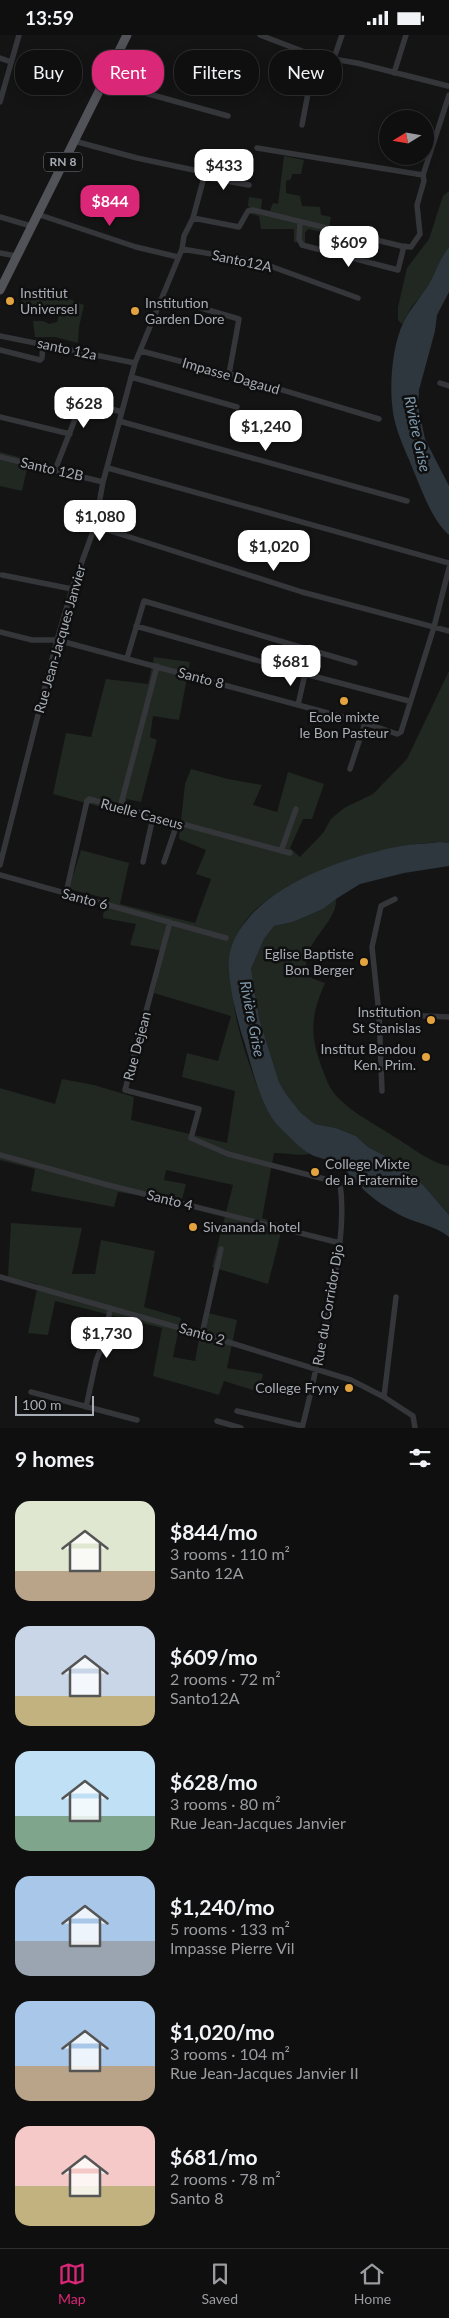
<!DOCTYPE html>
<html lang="en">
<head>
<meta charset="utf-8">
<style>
	:root { --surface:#0f0f10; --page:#1d1d1e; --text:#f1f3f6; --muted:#9b9c9f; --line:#2f2f30; --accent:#db2777 }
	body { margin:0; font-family:Lato,sans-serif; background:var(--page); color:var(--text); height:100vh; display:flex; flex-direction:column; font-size:19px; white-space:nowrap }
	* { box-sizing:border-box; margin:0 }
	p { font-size:16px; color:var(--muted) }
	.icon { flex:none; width:28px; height:28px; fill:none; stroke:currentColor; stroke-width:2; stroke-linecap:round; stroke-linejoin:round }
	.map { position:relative; height:1393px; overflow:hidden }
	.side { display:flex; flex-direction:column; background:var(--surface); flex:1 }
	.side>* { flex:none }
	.top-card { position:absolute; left:15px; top:15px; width:420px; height:45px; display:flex; gap:10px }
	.needle { width:32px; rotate:259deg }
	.buttons { position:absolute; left:379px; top:75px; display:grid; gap:10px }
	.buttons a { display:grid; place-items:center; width:55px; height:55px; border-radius:50%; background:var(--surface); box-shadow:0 2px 12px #0003,0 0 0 1px var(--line); font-size:25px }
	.scale { position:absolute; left:15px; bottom:12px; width:79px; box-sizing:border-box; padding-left:5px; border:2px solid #a7acb5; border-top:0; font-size:14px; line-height:18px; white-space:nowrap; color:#a7acb5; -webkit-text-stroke:4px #0f0f10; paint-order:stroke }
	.price { position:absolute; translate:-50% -42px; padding:0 11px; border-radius:10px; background:#fff; color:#222; font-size:16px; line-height:32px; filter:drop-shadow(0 1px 2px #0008) }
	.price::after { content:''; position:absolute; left:50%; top:30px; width:15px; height:11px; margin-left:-8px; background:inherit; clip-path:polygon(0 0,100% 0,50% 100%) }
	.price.selected { background:var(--accent); color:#fff }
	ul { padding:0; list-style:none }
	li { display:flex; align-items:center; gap:15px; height:125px; padding:0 15px }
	li span { display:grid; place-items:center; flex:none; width:140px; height:100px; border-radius:15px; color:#555 }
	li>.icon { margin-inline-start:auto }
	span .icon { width:60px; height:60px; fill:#fffc; stroke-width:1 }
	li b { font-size:21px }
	h2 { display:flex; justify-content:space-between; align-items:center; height:60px; padding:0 15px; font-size:21px }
	.tag { padding:0 18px; border-radius:20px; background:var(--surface); box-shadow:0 2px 12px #0003,0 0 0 1px var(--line); font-size:18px; line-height:45px }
	.tag.selected { background:var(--accent); color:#fff }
	.status { display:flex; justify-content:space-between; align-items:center; height:35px; padding:0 25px; background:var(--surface); direction:ltr }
	.status svg { height:14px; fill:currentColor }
	.tabs { display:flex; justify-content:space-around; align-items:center; height:70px; border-top:1px solid var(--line); background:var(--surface); font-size:14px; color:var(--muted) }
	.tabs a { display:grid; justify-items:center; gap:2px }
	.tabs .selected { color:var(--accent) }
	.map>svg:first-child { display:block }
	.green { fill:#202821 }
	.water { fill:#2e373d }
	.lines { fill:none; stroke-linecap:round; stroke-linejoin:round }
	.minor { stroke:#35363a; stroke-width:5.5 }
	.primary { stroke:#515359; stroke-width:9 }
	.poi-dot { fill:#e3a33e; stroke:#0f0f10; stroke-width:2 }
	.labels { text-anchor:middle; stroke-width:5; stroke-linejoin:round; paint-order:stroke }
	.shield { fill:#0f0f10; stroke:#797d84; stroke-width:1 }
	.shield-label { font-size:12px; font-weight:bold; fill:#a7acb5 }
	.street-label { font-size:14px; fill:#a7acb5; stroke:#0f0f10 }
	.poi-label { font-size:14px; fill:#a7acb5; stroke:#0f0f10; text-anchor:start }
	.water-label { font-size:15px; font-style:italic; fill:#809bad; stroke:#0f0f10 }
</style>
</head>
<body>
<div class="status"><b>13:59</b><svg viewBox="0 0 49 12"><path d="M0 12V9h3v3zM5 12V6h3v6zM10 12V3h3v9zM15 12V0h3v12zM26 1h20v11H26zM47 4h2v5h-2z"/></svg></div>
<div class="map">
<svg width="449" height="1393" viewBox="0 0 449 1393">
	<rect width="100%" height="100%" fill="#141415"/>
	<path class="green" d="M284,121L304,125L301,139H292L291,144L286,146V158L300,161L302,171L320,172L321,180L331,182L328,198L308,194L305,198V208L294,207V194H261L259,181L251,179L248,170L249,162L262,164L261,174L270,176L273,168L278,169Z
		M449,156V212L424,258L412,271L402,289L398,285V272L407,233L429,204L443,161Z
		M25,255L62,261L84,270L79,292L78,308L55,302H35L33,286H43L49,289L57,287L60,276L25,272L21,266L22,256Z
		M0,417L29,425L22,456L0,451Z
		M154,622L190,627L179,685L153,681L150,702L157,705L141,767L127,764L123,778L53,759L66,698L91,702L106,644L148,649Z
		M449,636V808C400,802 250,849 237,902C234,912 233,961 234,971C238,1000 260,1069 279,1091C287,1101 299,1110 310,1119C297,1121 287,1118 274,1118L262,1183L283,1190L268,1249L212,1232L233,1150L166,1135L164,1145L186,1149L180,1172L144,1161L118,1157L114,1172L31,1156L35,1134L0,1125V1053L55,1069L62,1044L94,1050L134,1062L131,1085L227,1108L235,1056L182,1042L187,1018L218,1026L231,981L154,958L164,916L130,910L136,889L103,883L105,863L69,854L81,815L129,828L120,869L195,888L211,844L196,839L206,815L179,804L185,749L191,734L228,744L262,750L253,770L277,777L288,737L324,749L312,784H303L290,813L300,822L323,798L331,784L344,773L373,759L407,724Z
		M336,864C338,890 291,914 311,943L325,948C311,980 309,999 322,1033C325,1041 328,1050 333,1057C349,1077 377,1090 398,1104C414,1114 431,1128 449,1131V1180L424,1151L398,1128L368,1112L356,1101L336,1093L315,1089L301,1078L286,1059L279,1047L259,983L251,934L264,904L274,891L293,887L323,874Z
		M11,1188L82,1193L72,1239H95L101,1205L155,1216L144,1272L181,1283L173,1322L195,1326L204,1277L237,1285L227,1333L263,1339L259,1357L224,1346L219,1360L153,1341L162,1293L55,1266L48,1300L28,1298L38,1249L8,1242Z"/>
	<path class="water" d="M449,212V257L437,280L435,296L419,355L418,371L425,404L449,451V500C432,485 423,458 414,437C408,421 399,404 395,387C388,360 391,312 404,286C409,276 416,268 423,258C434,244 438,226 449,212Z
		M440,807L449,808V831L404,838L360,849L336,864L323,874L293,887L274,891L264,904L251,934L259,983L279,1047L286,1059L301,1078L315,1089L336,1093L356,1101L368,1112L398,1128L424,1151L449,1180V1202C436,1191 419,1189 404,1182C390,1175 372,1164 361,1152C353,1145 348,1137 340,1131C332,1125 321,1124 312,1120C300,1114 290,1102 280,1093C261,1074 252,1032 244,1006C237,986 225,937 230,917C246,856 337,825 391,813C407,809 424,809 440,807Z"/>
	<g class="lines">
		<path class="minor" d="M260,0L315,21L357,28L448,51
			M0,23L11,27
			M334,23L342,0
			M394,38L406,0
			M102,48L120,51L228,81
			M0,67L19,0
			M302,90L315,21
			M257,113L423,140
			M204,142L249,150
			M37,179L136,212L178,222
			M0,182L31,191
			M193,183L239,192L248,176L253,175L401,211L411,212L420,199L417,170L424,146L423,140L449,60
			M300,188L299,204L302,210L398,235L404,211
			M182,214L259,227L358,263
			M0,218L16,221
			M201,273L239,284L229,339
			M0,301L135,328
			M0,315L40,325L42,323L43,309
			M141,316L229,339L379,384
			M131,342L237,372
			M440,348L449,351
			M0,382L70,399
			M119,386L407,466
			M0,422L103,447
			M108,433L449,528
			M55,435L81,369H92L122,377
			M95,491L302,557L449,596
			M2,540L72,554
			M136,591L305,639L409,666
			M0,597L32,605H57L365,688L397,699L401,697L434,592L449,533
			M127,623L144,566L355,628
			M298,670L305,639
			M350,734L365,688
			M120,773L157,631
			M281,816L296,774
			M143,827L153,782
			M164,827L177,789
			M0,830L57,605L72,554L95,491L103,447L135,328L182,214L184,201L193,183L204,142L203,137L137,123L74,106
			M0,840L226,903
			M66,858L87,766L89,764L290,818
			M170,887L125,1055L199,1074L191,1103L228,1119L340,1148C346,1191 336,1235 328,1277C320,1316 312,1355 302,1393
			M379,979L449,982
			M382,1056L379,979L372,912L381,871L395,864
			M0,1120L104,1149L340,1208
			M0,1242L215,1303L351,1345L384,1362L413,1381L415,1393
			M202,1299L221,1214
			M31,1357L137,1385
			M384,1362L396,1262
			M86,1372L96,1326L106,1300L110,1274
			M237,1376L302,1391
			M217,1386L241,1393"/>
		<path class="primary" d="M0,255L127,0"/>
	</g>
	<g class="poi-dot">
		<circle cx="10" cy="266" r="5"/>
		<circle cx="135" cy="276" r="5"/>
		<circle cx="344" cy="666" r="5"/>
		<circle cx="364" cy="927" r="5"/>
		<circle cx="431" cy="985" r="5"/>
		<circle cx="426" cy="1022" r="5"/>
		<circle cx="315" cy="1137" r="5"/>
		<circle cx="193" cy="1192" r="5"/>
		<circle cx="349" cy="1353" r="5"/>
	</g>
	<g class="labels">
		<rect class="shield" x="44" y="117.5" width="38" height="19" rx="4"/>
		<g class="shield-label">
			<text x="63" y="131">RN 8</text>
		</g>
		<g class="street-label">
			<text transform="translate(242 226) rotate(12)" y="5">Santo12A</text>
			<text transform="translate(67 314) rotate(12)" y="5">santo 12a</text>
			<text transform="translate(231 341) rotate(16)" y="5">Impasse Dagaud</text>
			<text transform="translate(52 434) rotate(13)" y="5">Santo 12B</text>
			<text transform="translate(60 604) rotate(-74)" y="5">Rue Jean-Jacques Janvier</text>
			<text transform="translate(201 643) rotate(15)" y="5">Santo 8</text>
			<text transform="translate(142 779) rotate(15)" y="5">Ruelle Caseus</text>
			<text transform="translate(85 864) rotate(15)" y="5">Santo 6</text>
			<text transform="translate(137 1011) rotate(-75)" y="5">Rue Dejean</text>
			<text transform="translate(170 1165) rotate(14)" y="5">Santo 4</text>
			<text transform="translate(328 1270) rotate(-80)" y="5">Rue du Corridor Djo</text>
			<text transform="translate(202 1299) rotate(16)" y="5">Santo 2</text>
		</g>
		<g class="poi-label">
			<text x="20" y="263">Institiut<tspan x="20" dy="16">Universel</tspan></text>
			<text x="145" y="273">Institution<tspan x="145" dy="16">Garden Dore</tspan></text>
			<text x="344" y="687" text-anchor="middle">Ecole mixte<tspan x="344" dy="16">le Bon Pasteur</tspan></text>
			<text x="354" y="924" text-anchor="end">Eglise Baptiste<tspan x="354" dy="16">Bon Berger</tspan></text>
			<text x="421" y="982" text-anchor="end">Institution<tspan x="421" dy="16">St Stanislas</tspan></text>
			<text x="416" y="1019" text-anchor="end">Institut Bendou<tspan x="416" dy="16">Ken. Prim.</tspan></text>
			<text x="325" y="1134">College Mixte<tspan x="325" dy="16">de la Fraternite</tspan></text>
			<text x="203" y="1197">Sivananda hotel</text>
			<text x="339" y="1358" text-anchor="end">College Fryny</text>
		</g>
		<g class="water-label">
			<text transform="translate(417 399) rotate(78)" y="5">Rivière Grise</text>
			<text transform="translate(252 984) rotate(79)" y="5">Rivière Grise</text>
		</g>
	</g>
</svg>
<div class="buttons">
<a><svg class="needle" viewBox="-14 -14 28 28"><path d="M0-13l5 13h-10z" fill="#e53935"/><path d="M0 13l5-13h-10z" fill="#9b9c9f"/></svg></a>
</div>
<div class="scale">100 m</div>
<b class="price" style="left:224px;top:156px">$433</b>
<b class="price selected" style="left:110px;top:192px">$844</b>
<b class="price" style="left:349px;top:233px">$609</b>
<b class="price" style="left:84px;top:394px">$628</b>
<b class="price" style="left:266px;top:417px">$1,240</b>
<b class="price" style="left:100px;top:507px">$1,080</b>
<b class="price" style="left:274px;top:537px">$1,020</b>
<b class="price" style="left:291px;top:652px">$681</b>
<b class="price" style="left:107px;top:1324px">$1,730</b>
<div class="top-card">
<a class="tag">Buy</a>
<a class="tag selected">Rent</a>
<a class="tag">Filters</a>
<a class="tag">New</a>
</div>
</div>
<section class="side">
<h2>9 homes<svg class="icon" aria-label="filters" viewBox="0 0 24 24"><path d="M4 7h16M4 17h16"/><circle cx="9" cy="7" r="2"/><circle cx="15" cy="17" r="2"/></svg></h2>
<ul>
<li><span style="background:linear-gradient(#dfe7d0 70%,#b9a48a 0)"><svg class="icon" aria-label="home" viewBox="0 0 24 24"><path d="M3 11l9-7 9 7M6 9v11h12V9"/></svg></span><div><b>$844/mo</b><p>3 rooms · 110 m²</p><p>Santo 12A</p></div></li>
<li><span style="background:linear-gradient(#c9d6e8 70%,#c2b280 0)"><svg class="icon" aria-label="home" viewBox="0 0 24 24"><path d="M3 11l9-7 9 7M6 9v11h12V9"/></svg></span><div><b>$609/mo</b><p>2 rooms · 72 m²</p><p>Santo12A</p></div></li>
<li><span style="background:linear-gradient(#bfe0f5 65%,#7fa58c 0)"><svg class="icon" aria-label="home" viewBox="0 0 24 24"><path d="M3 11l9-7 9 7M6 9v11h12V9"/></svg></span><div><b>$628/mo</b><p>3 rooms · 80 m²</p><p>Rue Jean-Jacques Janvier</p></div></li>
<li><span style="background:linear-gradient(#a9c7e8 65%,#9aa5b1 0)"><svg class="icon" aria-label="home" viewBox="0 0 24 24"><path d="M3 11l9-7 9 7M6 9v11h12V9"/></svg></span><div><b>$1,240/mo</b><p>5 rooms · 133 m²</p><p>Impasse Pierre Vil</p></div></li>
<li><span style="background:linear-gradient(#a9c7e8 65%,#b9a48a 0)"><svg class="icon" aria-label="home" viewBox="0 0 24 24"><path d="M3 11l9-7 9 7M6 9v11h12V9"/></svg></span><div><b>$1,020/mo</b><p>3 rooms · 104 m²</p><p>Rue Jean-Jacques Janvier II</p></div></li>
<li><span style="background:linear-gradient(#f6c9c9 60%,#c2b280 0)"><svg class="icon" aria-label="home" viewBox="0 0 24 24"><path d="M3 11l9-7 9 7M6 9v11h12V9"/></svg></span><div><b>$681/mo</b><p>2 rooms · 78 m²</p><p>Santo 8</p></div></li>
</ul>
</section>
<nav class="tabs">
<a class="selected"><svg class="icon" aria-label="map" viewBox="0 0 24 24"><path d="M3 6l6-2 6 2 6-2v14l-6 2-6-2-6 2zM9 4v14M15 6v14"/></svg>Map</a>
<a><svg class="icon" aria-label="saved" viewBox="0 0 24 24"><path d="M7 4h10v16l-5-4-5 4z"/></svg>Saved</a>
<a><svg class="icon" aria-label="home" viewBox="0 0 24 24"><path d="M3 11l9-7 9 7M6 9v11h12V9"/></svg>Home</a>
</nav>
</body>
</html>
